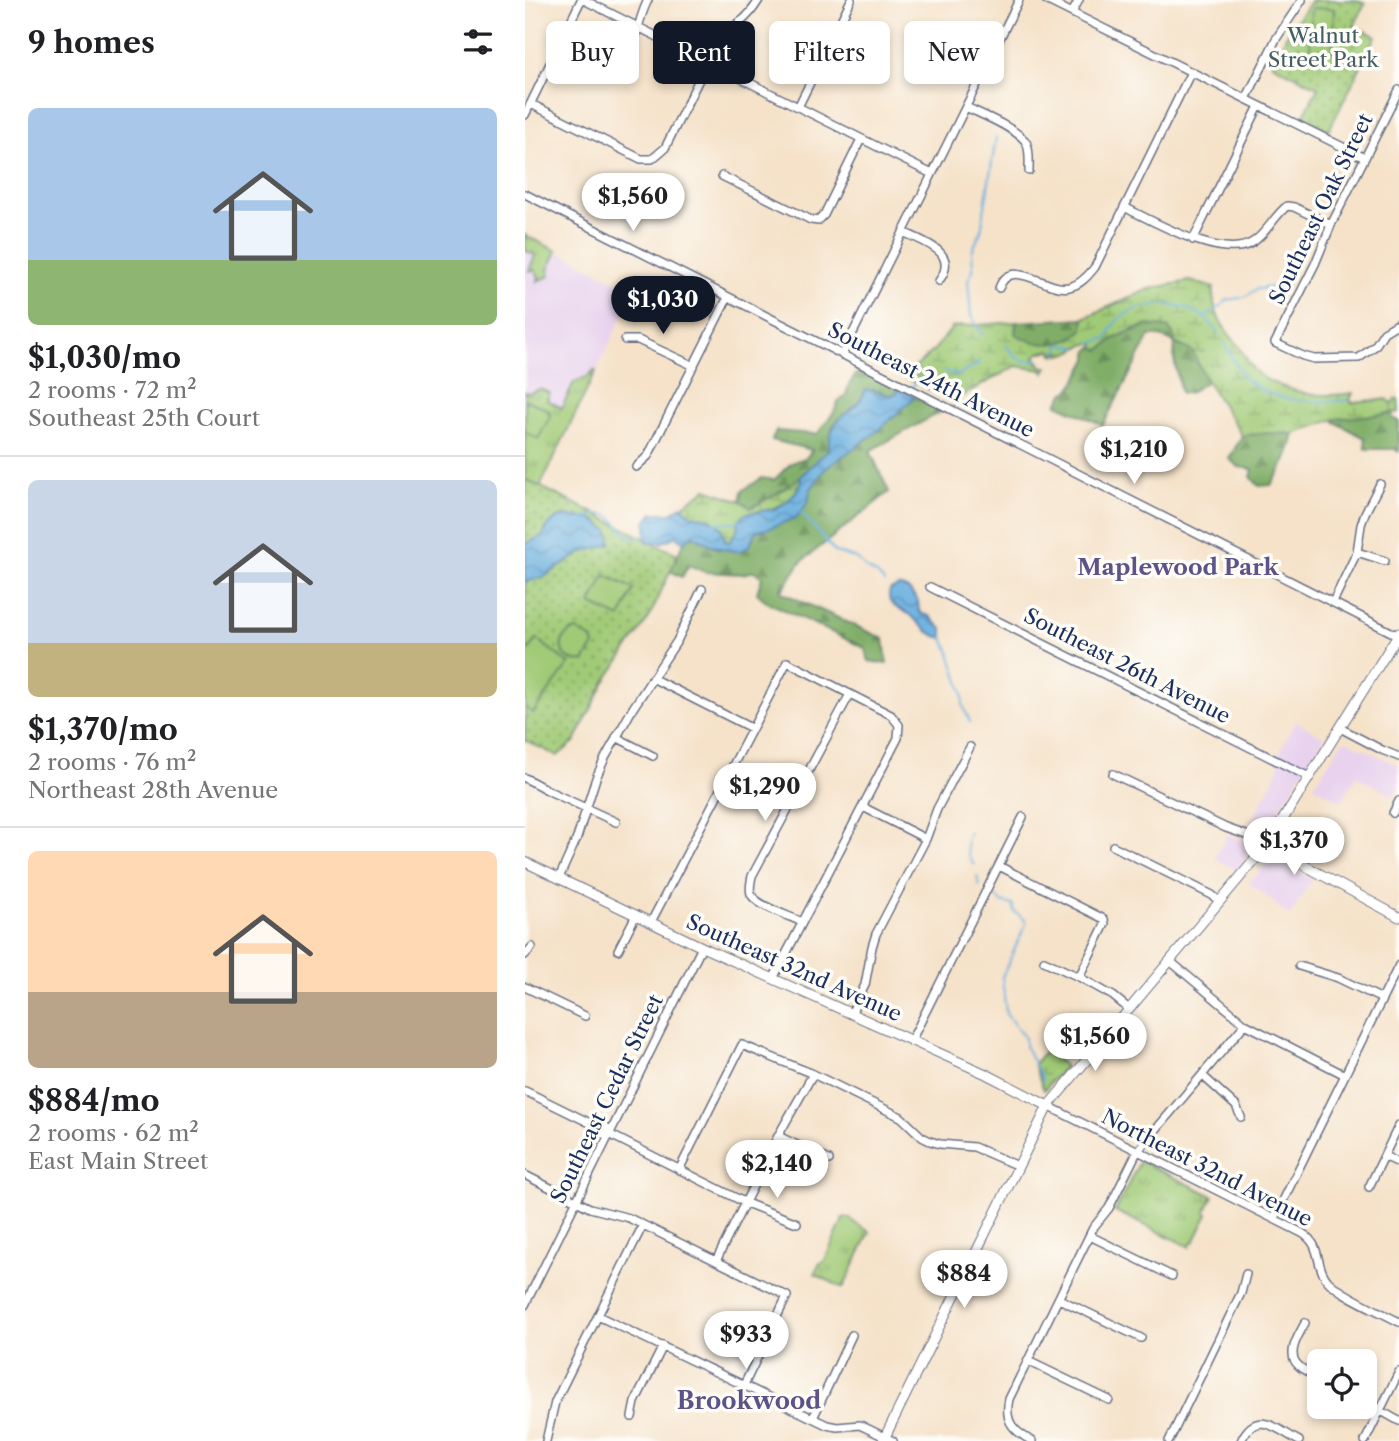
<!DOCTYPE html>
<html lang="en">
<head>
<meta charset="utf-8">
<style>
	:root { --surface:#fff; --page:#f6f6f6; --text:#202124; --muted:#757577; --line:#e0e0e0; --accent:#111827 }
	body { margin:0; font-family:"Libre Caslon Text",serif; background:var(--page); color:var(--text); height:100vh; display:flex; flex-direction:column; font-size:26px; white-space:nowrap }
	* { box-sizing:border-box; margin:0 }
	p { font-size:23px; color:var(--muted) }
	.icon { flex:none; width:38px; height:38px; fill:none; stroke:currentColor; stroke-width:2; stroke-linecap:round; stroke-linejoin:round }
	.map { position:relative; flex:1; overflow:hidden }
	.side { display:flex; flex-direction:column; background:var(--surface); width:525px }
	.side>* { flex:none }
	.guide { position:absolute; left:21px; top:21px; width:665px; height:63px; display:flex; gap:14px }
	.fabs { position:absolute; left:782px; top:1349px; display:grid; gap:14px }
	.fabs a { display:grid; place-items:center; width:70px; height:70px; border-radius:10px; background:var(--surface); box-shadow:0 4px 10px #0003; font-size:35px }
	.price { position:absolute; translate:-50% -60px; padding:0 16px; border-radius:24px; background:#fff; color:#222; font-size:23px; line-height:46px; filter:drop-shadow(0 2px 4px #0008) }
	.price::after { content:''; position:absolute; left:50%; top:42px; width:21px; height:16px; margin-left:-10px; background:inherit; clip-path:polygon(0 0,100% 0,50% 100%) }
	.price.active { background:var(--accent); color:#fff }
	ul { padding:0; list-style:none }
	li { display:grid; align-content:center; gap:14px; height:371px; padding:0 28px }
	li+li { border-top:2px solid var(--line) }
	li span { display:grid; place-items:center; height:217px; border-radius:10px; color:#555 }
	li>.icon { margin-inline-start:auto }
	span .icon { width:126px; height:126px; fill:#fffc; stroke-width:1 }
	li b { font-size:30px }
	h2 { display:flex; justify-content:space-between; align-items:center; height:84px; padding:0 28px; font-size:30px }
	.chip { padding:0 24px; border-radius:10px; background:var(--surface); box-shadow:0 4px 10px #0003; font-size:24px; line-height:63px }
	.chip.active { background:var(--accent); color:#fff }
	main { display:flex; flex:1; min-height:0 }
	.map>svg:first-child { display:block }
	.built { fill:#e8d2ee }
	.grass { fill:url(#grass-tufts); stroke:#5e7c6a; stroke-width:2 }
	.forest { fill:url(#forest-firs); stroke:#4e6e62; stroke-width:2 }
	.wetland { fill:url(#wetland-marsh); stroke:#5e7c6a; stroke-width:2 }
	.park { fill:url(#park-dots); stroke:#5e7c6a; stroke-width:2 }
	.garden { fill:#a0ca76; stroke:#5e7c6a; stroke-width:2 }
	.water { fill:url(#water-waves); stroke:#426f9e; stroke-width:2 }
	.lines { fill:none; stroke-linecap:round; stroke-linejoin:round }
	.stream { stroke:#69afdf; stroke-width:2 }
	.minor-casing { stroke:#676e83; stroke-width:10 }
	.major-casing { stroke:#676e83; stroke-width:11 }
	.minor { stroke:#fff; stroke-width:7 }
	.major { stroke:#fff; stroke-width:9 }
	.labels { text-anchor:middle; stroke-width:7; stroke-linejoin:round; paint-order:stroke }
	.park-label { font-size:21px; fill:#435e65; stroke:#fdfcf7 }
	.street-label { font-size:21px; fill:#1b2f5e; stroke:#fdfcf7 }
	.neighbourhood-label { font-size:23px; font-weight:bold; fill:#5c5489; stroke:#fdfcf7 }
	.quarter-label { font-size:24px; font-weight:bold; fill:#5c5489; stroke:#fdfcf7 }
</style>
</head>
<body>
<main>
<section class="side">
<h2>9 homes<svg class="icon" aria-label="filters" viewBox="0 0 24 24"><path d="M4 7h16M4 17h16"/><circle cx="9" cy="7" r="2"/><circle cx="15" cy="17" r="2"/></svg></h2>
<ul>
<li><span style="background:linear-gradient(#a9c7e8 70%,#8fb573 0)"><svg class="icon" aria-label="home" viewBox="0 0 24 24"><path d="M3 11l9-7 9 7M6 9v11h12V9"/></svg></span><div><b>$1,030/mo</b><p>2 rooms · 72 m²</p><p>Southeast 25th Court</p></div></li>
<li><span style="background:linear-gradient(#c9d6e8 75%,#c2b280 0)"><svg class="icon" aria-label="home" viewBox="0 0 24 24"><path d="M3 11l9-7 9 7M6 9v11h12V9"/></svg></span><div><b>$1,370/mo</b><p>2 rooms · 76 m²</p><p>Northeast 28th Avenue</p></div></li>
<li><span style="background:linear-gradient(#ffd9b3 65%,#b9a48a 0)"><svg class="icon" aria-label="home" viewBox="0 0 24 24"><path d="M3 11l9-7 9 7M6 9v11h12V9"/></svg></span><div><b>$884/mo</b><p>2 rooms · 62 m²</p><p>East Main Street</p></div></li>
</ul>
</section>
<div class="map">
<svg width="874" height="1441" viewBox="0 0 874 1441">
	<defs>
		<pattern id="grass-tufts" width="24" height="20" patternUnits="userSpaceOnUse" patternTransform="scale(1.75)"><rect width="24" height="20" fill="#a0ca76"/><path d="M3 7l-1-3M5 7V3M7 7l1-3M15 17l-1-3M17 17v-4M19 17l1-3" fill="none" stroke="#82a464"/></pattern>
		<pattern id="forest-firs" width="22" height="20" patternUnits="userSpaceOnUse" patternTransform="scale(1.75)"><rect width="22" height="20" fill="#80ae67"/><path d="M5 1l3.5 6h-7zM16 11l3.5 6h-7z" fill="#688e58"/></pattern>
		<pattern id="wetland-marsh" width="20" height="14" patternUnits="userSpaceOnUse" patternTransform="scale(1.75)"><rect width="20" height="14" fill="#a0ca76"/><path d="M1 5h8M5 5V1M11 12h8M15 12V8" fill="none" stroke="#82a464"/></pattern>
		<pattern id="park-dots" width="8" height="8" patternUnits="userSpaceOnUse" patternTransform="scale(1.75)"><rect width="8" height="8" fill="#a0ca76"/><path d="M2 2h.1M6 6h.1" fill="none" stroke="#82a464" stroke-width="1.8" stroke-linecap="round"/></pattern>
		<pattern id="water-waves" width="16" height="10" patternUnits="userSpaceOnUse" patternTransform="scale(1.75)"><rect width="16" height="10" fill="#69afdf"/><path d="M0 5q4-4 8 0t8 0" fill="none" stroke="#568fb8"/></pattern>
	</defs>
	<rect width="100%" height="100%" fill="#fdfcf7"/>
	<filter id="ink" filterUnits="userSpaceOnUse"><feTurbulence type="fractalNoise" baseFrequency=".0143" numOctaves="2"/><feDisplacementMap in="SourceGraphic" scale="14" xChannelSelector="R" yChannelSelector="G"/><feConvolveMatrix kernelMatrix="1 2 1 2 8 2 1 2 1" color-interpolation-filters="sRGB"/></filter>
	<filter id="wash" filterUnits="userSpaceOnUse"><feTurbulence type="fractalNoise" baseFrequency=".00686" numOctaves="4" result="noise"/><feDisplacementMap in="SourceGraphic" scale="28" xChannelSelector="R" yChannelSelector="G"/><feGaussianBlur stdDeviation="1.57" result="paint"/><feColorMatrix in="noise" values="0 0 0 0 0 0 0 0 0 0 0 0 0 0 0 0 0 1.4 0 .05"/><feComposite in="paint" operator="in"/></filter>
	<g filter="url(#wash)">
		<rect width="100%" height="100%" fill="#f5e2c9"/>
		<path class="built" d="M0,235L110,290L15,487L0,479Z
			M770,721L799,737L739,834L734,835L719,826H724L754,768L753,755Z
			M823,741L874,766V787L869,796L832,776L816,801L789,786L817,742Z
			M703,834L727,845L728,847V850L711,870L690,858Z
			M750,859L787,879L765,916L723,882L727,880L742,863Z"/>
		<path class="grass" d="M0,235L32,251L23,270L25,276L12,281L14,278L10,270L4,271L10,255L0,250Z
			M69,370L71,371L15,487L0,479V392L3,393L15,389L25,393L22,400L37,408L49,382L62,377Z
			M615,1161L688,1196L680,1212L683,1214L669,1242L665,1244V1247L590,1211Z
			M320,1218H325L331,1224L345,1232L318,1288L290,1274L295,1263L299,1262L318,1220L317,1219Z"/>
		<path class="forest" d="M559,318L558,330C537,348 514,348 490,334L491,322Z
			M623,325L642,327L648,334L650,343L667,351L682,381L664,393H656L649,359L650,343L635,336H625L578,425L532,404L540,392L544,391L551,381L563,359V353L566,348L568,347L575,350L590,338Z
			M335,368L373,386L372,393L365,396L348,390L309,424C305,432 306,444 302,451C288,474 250,495 226,508L216,501L217,491L237,478L249,480C254,476 263,465 267,463C278,457 280,462 287,450L247,440L251,431L292,434L309,412L313,402L320,397L324,385Z
			M390,397L417,411L345,451L364,492L275,563L256,592L359,639L362,664L344,661L340,648L242,602L232,593L237,577L230,571L217,574L180,572L164,565L157,577L145,571L159,542L168,535L194,549L224,546L231,531C252,527 266,514 283,502L285,490L300,468L325,451Z
			M867,413L868,419L874,421V452L869,449H841L840,438L810,422V419Z
			M740,433L769,434C765,452 757,470 746,485L734,486L726,477L728,469L714,467L704,459L717,436Z"/>
		<path class="wetland" d="M665,281L689,288C686,308 695,323 707,338C716,347 721,360 729,370C739,382 769,391 784,394C798,396 813,395 828,393L825,400L827,403C840,399 851,402 862,399L868,404L870,399H873L874,412L810,419L769,434L740,433L717,436L682,381L667,351L650,343L648,334L642,327L623,325L607,330L590,338L575,350L568,347L570,345L568,343C555,343 547,355 535,355L534,351L531,355L528,354L526,350L514,353L510,357L518,367H522L519,373L517,370L491,366L427,401L380,377L409,350L428,327L491,322L490,334C514,348 537,348 558,330L559,318L624,289Z
			M276,476C273,503 245,512 222,513L205,542L200,541L197,528L184,518L166,515L157,506L181,489L216,501L226,508L255,492Z
			M521,1050L540,1066L519,1090L509,1064Z"/>
		<path class="park" d="M786,0H832L840,4L829,26L851,36L804,130L778,117L793,87L747,64L761,36Z
			M0,479L121,539L122,541L153,554L124,618L79,683L50,741L32,756L0,740Z"/>
		<path class="garden" d="M786,8L809,9L808,51L785,50Z
			M2,400L23,410L25,417L13,439L0,432V403Z
			M80,575L109,589L95,618L66,604Z
			M51,630L67,639L69,645L59,661C34,665 28,636 51,630Z
			M12,639L44,664L8,713L0,707V655Z"/>
		<path class="water" d="M373,386L390,397L353,431L300,469L285,490L283,502L271,518L242,529L231,531C229,536 226,543 223,547C209,559 181,542 168,535L159,542L150,536C140,543 134,544 122,541L121,522L128,513H147L157,506L166,515L184,518L197,528L200,541L205,542L212,530L214,520L222,513L250,509L263,501L275,486L276,476L304,449C304,410 333,416 340,390H347L365,396L372,393Z
			M45,516L68,519L84,531L86,544L58,552L19,577L0,582V544L18,535L22,527L32,518Z
			M374,586L384,590L393,601L394,611L397,614L404,616L418,630V638C403,635 395,624 385,615C379,610 369,609 365,601C363,597 364,595 365,590Z"/>
		<g class="lines">
			<path class="stream" d="M679,317L691,310L702,300L720,297L732,289L763,285
				M458,335L446,316L443,281L448,270L447,251L456,231L471,137
				M698,342C706,354 712,370 722,380C749,404 791,403 824,400
				M567,343L582,338C585,331 588,324 594,319C614,301 652,301 674,314C682,318 689,327 694,334
				M481,345C491,358 495,364 514,360
				M533,352L535,345L548,346L552,348
				M419,371L433,375L452,365L454,361
				M387,387L395,378
				M275,511L310,552L332,559L342,569L352,574L360,583
				M59,517C64,516 71,514 76,514C98,515 98,551 123,532
				M190,523L215,521
				M418,637L424,650L438,694V705L445,722
				M444,832C439,843 442,856 449,865
				M452,876L454,886
				M470,896L476,902L488,905L489,911L501,921L500,926L477,977L481,1014L500,1038V1046L518,1080"/>
		</g>
	</g>
	<g filter="url(#ink)">
		<g class="lines">
			<defs>
				<path id="minor" d="M59,0L407,174
					M521,0L840,158
					M547,13L554,0
					M101,63C102,55 106,48 109,40C114,27 116,13 123,0
					M874,90L806,225L790,264L750,343L778,356L789,359L834,358L850,346L859,332L874,323
					M721,99L751,39L777,0
					M6,104L116,159H127L140,148L193,41C199,32 207,28 215,22C223,17 229,8 234,0
					M273,107L326,0
					M441,107C455,114 496,130 502,144C505,152 504,162 504,171
					M0,115L56,0
					M197,176L286,220L293,221L299,215L336,139
					M0,194L872,635
					M599,207C628,221 698,262 728,242C742,233 749,216 762,206L769,207L806,225
					M378,232C399,242 435,252 414,281
					M668,240L734,106
					M474,288C486,255 521,292 544,287C555,285 563,276 570,267L666,72
					M100,340H113L169,366
					M317,355L494,0
					M111,467L123,456L203,297
					M832,552L860,561
					M405,587L784,777
					M808,602L832,552L836,525L840,513L855,484
					M127,678L226,728
					M815,728L857,750L874,757
					M91,737L128,756
					M588,774L701,828L724,836L742,845
					M0,778L26,792L91,822
					M338,807L401,839
					M868,813L874,801
					M588,846L687,895L694,901
					M474,866L579,919L580,924L554,977L588,996L604,1009
					M34,878L52,838L71,778L80,758L108,708L152,641L177,589
					M126,922L262,662L366,715L374,725L373,738L248,979
					M277,922C265,916 231,906 226,894C224,888 226,882 227,876L325,694
					M93,950L111,915
					M0,955L7,947
					M519,961L554,977
					M645,961L720,1024L820,1075
					M774,966L813,978L857,999
					M0,987L60,1016
					M326,1014L340,985L347,947L351,934L401,839L412,809L445,747
					M386,1041L498,817
					M677,1075L711,1106L716,1117
					M0,1091L67,1124L70,1130L83,1136
					M523,1106L777,1233C798,1246 789,1264 802,1280C812,1293 858,1313 874,1322
					M67,1124L74,1123L86,1130
					M84,1134L221,1203L272,1223
					M253,1136L304,1160
					M859,1156L874,1163
					M154,1170L217,1045L288,1074L376,1117L397,1137L405,1141L415,1144L449,1147L493,1166
					M0,1175L65,1208L104,1218L262,1296L219,1385
					M844,1187L874,1125
					M749,1219L874,965
					M565,1236L647,1276
					M191,1261L253,1136L288,1074
					M534,1299L616,1338
					M0,1305L177,947
					M73,1316L302,1425L312,1427L335,1425L368,1441
					M780,1323C774,1335 760,1354 774,1366C779,1371 788,1374 794,1378
					M503,1361L584,1400
					M840,1402L874,1421
					M107,1417L110,1402L138,1346
					M288,1418L327,1335
					M21,1441L30,1402L118,1225
					M507,1441C488,1431 479,1421 484,1399L568,1228L584,1208L612,1152L720,1024
					M644,1441L716,1293L721,1274
					M716,1441C731,1408 752,1429 774,1441
					M840,1441L874,1372"/>
				<path id="major" d="M742,845L874,917
					M0,862L177,947L461,1074L523,1106
					M358,1441L523,1106L742,845L874,633"/>
			</defs>
			<use href="#minor" class="minor-casing"/>
			<use href="#major" class="major-casing"/>
			<use href="#minor" class="minor"/>
			<use href="#major" class="major"/>
		</g>
	</g>
	<g class="labels">
		<g class="park-label">
			<text x="798" y="43">Walnut<tspan x="798" dy="24">Street Park</tspan></text>
		</g>
		<g class="street-label">
			<text transform="translate(796 209) rotate(-64)" y="7">Southeast Oak Street</text>
			<text transform="translate(406 380) rotate(27)" y="7">Southeast 24th Avenue</text>
			<text transform="translate(602 666) rotate(27)" y="7">Southeast 26th Avenue</text>
			<text transform="translate(269 968) rotate(24)" y="7">Southeast 32nd Avenue</text>
			<text transform="translate(82 1099) rotate(-64)" y="7">Southeast Cedar Street</text>
			<text transform="translate(682 1168) rotate(27)" y="7">Northeast 32nd Avenue</text>
		</g>
		<g class="neighbourhood-label">
			<text x="653" y="575">Maplewood Park</text>
		</g>
		<g class="quarter-label">
			<text x="224" y="1409">Brookwood</text>
		</g>
	</g>
</svg>
<div class="fabs">
<a><svg class="icon" aria-label="locate" viewBox="0 0 24 24"><circle cx="12" cy="12" r="6"/><path d="M12 2v4M12 18v4M2 12h4M18 12h4"/></svg></a>
</div>
<b class="price" style="left:108px;top:233px">$1,560</b>
<b class="price active" style="left:138px;top:336px">$1,030</b>
<b class="price" style="left:609px;top:486px">$1,210</b>
<b class="price" style="left:240px;top:823px">$1,290</b>
<b class="price" style="left:769px;top:877px">$1,370</b>
<b class="price" style="left:570px;top:1073px">$1,560</b>
<b class="price" style="left:252px;top:1200px">$2,140</b>
<b class="price" style="left:439px;top:1310px">$884</b>
<b class="price" style="left:221px;top:1371px">$933</b>
<div class="guide">
<a class="chip">Buy</a>
<a class="chip active">Rent</a>
<a class="chip">Filters</a>
<a class="chip">New</a>
</div>
</div>
</main>
</body>
</html>
